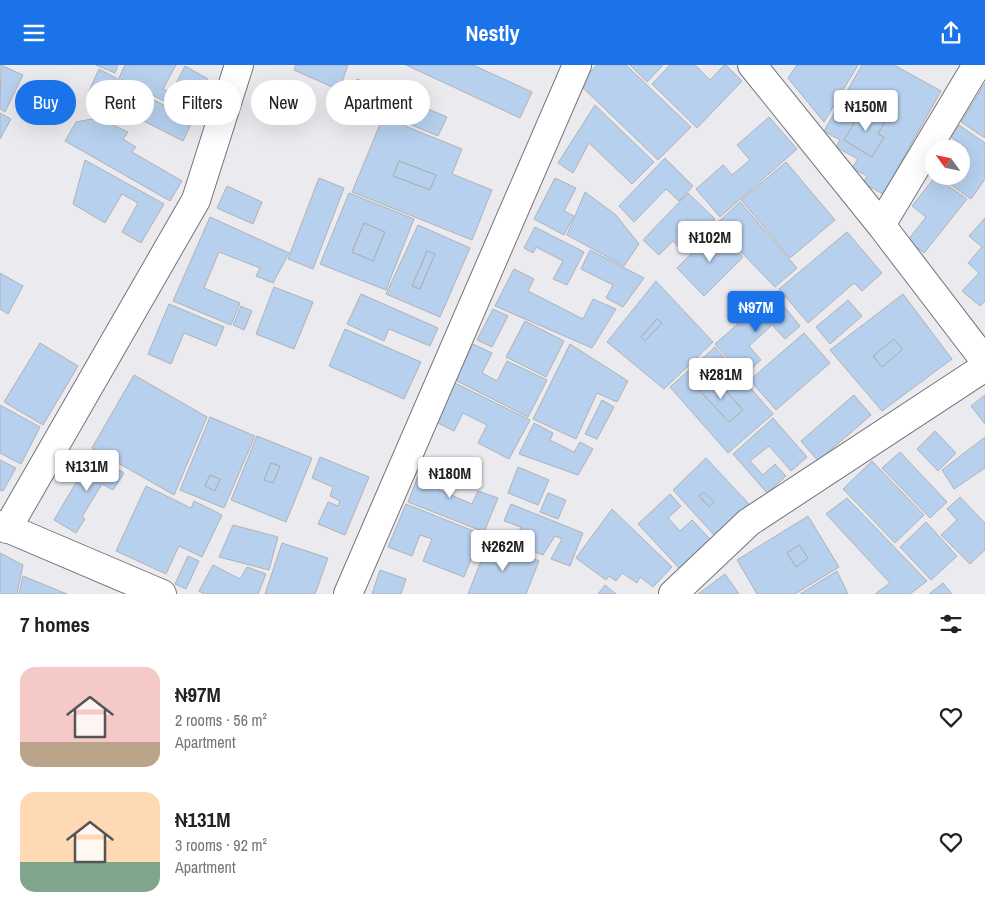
<!DOCTYPE html>
<html lang="en">
<head>
<meta charset="utf-8">
<style>
	:root { --surface:#fff; --page:#f6f6f6; --text:#222; --muted:#767676; --accent:#1a73e8 }
	body { margin:0; font-family:"Archivo Narrow",sans-serif; background:var(--page); color:var(--text); height:100vh; display:flex; flex-direction:column; font-size:19px; white-space:nowrap }
	* { box-sizing:border-box; margin:0 }
	p { font-size:16px; color:var(--muted) }
	.icon { flex:none; width:28px; height:28px; fill:none; stroke:currentColor; stroke-width:2; stroke-linecap:round; stroke-linejoin:round }
	.map { position:relative; height:529px; overflow:hidden }
	.details { display:flex; flex-direction:column; background:var(--surface); flex:1 }
	.details>* { flex:none }
	.top-card { position:absolute; left:15px; top:15px; width:500px; height:45px; display:flex; gap:10px }
	.needle { width:32px; rotate:303deg }
	.controls { position:absolute; left:925px; top:75px; display:grid; gap:10px }
	.controls a { display:grid; place-items:center; width:45px; height:45px; border-radius:50%; background:var(--surface); box-shadow:0 5px 20px #0002; font-size:25px }
	.price { position:absolute; translate:-50% -42px; padding:0 11px; border-radius:5px; background:#fff; color:#222; font-size:16px; line-height:32px; filter:drop-shadow(0 1px 2px #0008) }
	.price::after { content:''; position:absolute; left:50%; top:30px; width:15px; height:11px; margin-left:-8px; background:inherit; clip-path:polygon(0 0,100% 0,50% 100%) }
	.price.active { background:var(--accent); color:#fff }
	ul { padding:0; list-style:none }
	li { display:flex; align-items:center; gap:15px; height:125px; padding:0 20px }
	li span { display:grid; place-items:center; flex:none; width:140px; height:100px; border-radius:15px; color:#555 }
	li>.icon { margin-inline-start:auto }
	span .icon { width:60px; height:60px; fill:#fffc; stroke-width:1 }
	li b { font-size:21px }
	h2 { display:flex; justify-content:space-between; align-items:center; height:60px; padding:0 20px; font-size:21px }
	.tag { padding:0 18px; border-radius:22px; background:var(--surface); box-shadow:0 5px 20px #0002; font-size:18px; line-height:45px }
	.tag.active { background:var(--accent); color:#fff }
	header { display:flex; justify-content:space-between; align-items:center; height:65px; padding:0 20px; background:var(--accent); color:#fff; font-size:22px; font-weight:800 }
	.map>svg:first-child { display:block }
	.building { fill:#b6d0ee; stroke:#b0b2b5; fill-rule:evenodd }
	.lines { fill:none; stroke-linecap:round; stroke-linejoin:round }
	.street-casing { stroke:#747478; stroke-width:30 }
	.street { stroke:#fff; stroke-width:28 }
</style>
</head>
<body>
<header><svg class="icon" aria-label="menu" viewBox="0 0 24 24"><path d="M4 6h16M4 12h16M4 18h16"/></svg>Nestly<svg class="icon" aria-label="share" viewBox="0 0 24 24"><path d="M12 15V3M7 8l5-5 5 5M5 13v7h14v-7"/></svg></header>
<div class="map">
<svg width="985" height="529" viewBox="0 0 985 529">
	<rect width="100%" height="100%" fill="#ebebef"/>
	<path class="building" d="M1,0L23,10L5,47L0,44Z
		M96,0H118L115,8Z
		M125,0H176L163,24L171,28L185,1L208,14L195,52L119,13Z
		M296,0H348L339,25L294,5Z
		M406,0H473L532,27L520,53Z
		M597,0H626L691,62L658,95L579,19Z
		M630,0H663L647,17Z
		M670,0H695L710,15L724,0H726L742,16L697,63L652,19Z
		M797,0H858L824,57L788,13Z
		M862,0H894L941,26L883,129L863,118L867,111L852,103L858,94L836,82L840,75L824,66ZM864,42L886,55L878,69L884,72L872,92L844,75Z
		M99,4L127,19L116,40L89,26Z
		M357,14L447,52L438,71L349,34Z
		M985,18V73L961,57Z
		M134,25L193,55L183,76L124,46Z
		M595,40L654,97L632,119L589,78L573,108L558,98Z
		M864,42L886,55L878,69L884,72L872,92L844,75Z
		M0,48L11,54L0,74Z
		M383,52L462,84L452,109L492,125L472,175L352,127ZM399,96L436,110L430,125L393,111Z
		M769,52L797,84L720,152L696,124L723,100L732,110L750,95L737,80Z
		M97,53L128,67L123,74L136,82L132,87L182,116L170,136L65,76L76,57Z
		M959,60L985,78V114L971,134L938,111H961V91L963,93L968,84L951,72Z
		M665,93L693,121L679,136L666,124L634,157L619,141Z
		M85,95L164,139L141,178L122,167L138,138L122,129L105,158L73,139Z
		M399,96L436,110L430,125L393,111Z
		M786,97L835,155L790,193L741,135Z
		M935,112L967,134L924,188L908,175L926,152L912,141Z
		M319,113L344,123L313,204L288,194Z
		M555,113L576,123L564,146L574,151L564,170L534,154Z
		M227,121L262,137L253,159L217,143Z
		M585,127L616,150L639,179L624,201L567,170Z
		M349,128L414,154L386,225L320,199ZM364,158L385,167L373,196L352,187Z
		M688,128L715,154L684,188L673,176L659,190L643,175Z
		M740,137L797,203L775,222L715,160Z
		M210,152L289,188L273,218L256,211L260,203L219,187L204,223L240,238L231,260L173,236Z
		M985,153V236L980,241L962,226L979,208L968,198L982,182L969,171Z
		M364,158L385,167L373,196L352,187Z
		M418,160L470,183L440,252L386,229ZM427,186L435,189L420,224L412,221Z
		M535,162L584,187L567,220L553,214L563,196L536,182L533,188L524,183Z
		M715,165L743,192L704,231L677,203Z
		M847,167L882,208L862,226L854,218L808,258L779,224Z
		M590,185L644,213L623,242L606,233L613,220L581,204Z
		M427,186L435,189L420,224L412,221Z
		M514,204L534,214L528,226L583,254L593,234L616,244L592,283L495,241Z
		M0,208L23,221L8,249L0,244Z
		M656,216L713,277L664,324L607,277ZM657,254L662,258L645,276L641,272Z
		M274,222L313,237L294,284L256,269Z
		M773,228L800,261L785,274L772,260L749,281L761,295L743,311L715,279Z
		M361,229L438,263L430,281L389,264L384,276L347,259Z
		M903,229L952,294L882,346L830,285ZM894,274L903,284L882,302L873,291Z
		M848,235L862,251L830,279L816,262Z
		M169,239L224,262L216,281L184,268L171,299L148,289Z
		M241,241L252,246L244,265L233,260Z
		M493,244L508,251L492,282L477,275Z
		M657,254L662,258L645,276L641,272Z
		M525,256L564,276L546,312L506,292Z
		M345,264L421,297L404,334L329,301Z
		M804,268L830,298L776,345L750,315Z
		M894,274L903,284L882,302L873,291Z
		M40,278L78,301L43,360L4,337Z
		M473,279L492,288L482,308L497,316L507,296L547,315L528,352L455,315Z
		M570,279L628,316L617,337L597,328L576,374L533,354Z
		M715,282L773,349L728,388L670,322ZM714,313L743,345L729,357L700,326Z
		M134,310L207,352L174,430L92,383Z
		M714,313L743,345L729,357L700,326Z
		M455,318L530,355L509,394L478,378L487,360L463,348L454,366L436,357Z
		M854,330L871,350L818,396L801,376Z
		M985,330V359L971,341Z
		M602,335L614,342L597,374L585,369Z
		M0,340L40,362L21,399L0,388Z
		M210,352L255,371L224,443L180,425ZM210,410L220,414L215,426L205,421Z
		M773,353L807,392L791,406L769,381L750,396L763,410L775,399L786,411L767,428L733,389Z
		M534,358L553,368L550,375L574,387L580,377L593,384L578,410L519,389Z
		M935,366L956,388L938,406L917,384Z
		M257,371L312,393L286,457L231,435ZM271,398L280,401L273,418L264,415Z
		M985,372V403L954,424L942,405Z
		M900,387L947,437L930,453L882,403Z
		M93,389L124,408L113,425L102,419L82,452L85,454L76,468L54,455Z
		M320,392L369,412L345,470L318,459L328,437L338,441L340,436L330,431L333,422L312,413Z
		M425,393L449,402L439,425L472,439L478,426L498,433L484,467L408,437Z
		M706,393L749,439L715,471L673,425ZM704,427L714,437L709,442L699,431Z
		M0,395L16,403L3,426L0,425Z
		M872,396L924,450L895,478L843,424Z
		M271,398L280,401L273,418L264,415Z
		M518,402L549,415L538,440L508,428Z
		M210,410L220,414L215,426L205,421Z
		M146,421L191,443L194,436L222,450L202,492L179,481L166,509L116,486Z
		M704,427L714,437L709,442L699,431Z
		M548,428L566,435L558,454L540,447Z
		M670,429L681,441L668,453L680,466L692,455L710,474L679,503L638,459Z
		M960,432L985,458V485L970,499L941,470L957,455L947,444Z
		M847,433L927,516L910,529H875L890,518L826,449Z
		M406,439L481,469L464,512L423,496L432,474L420,470L412,491L388,482Z
		M511,439L583,468L570,501L551,494L562,474L555,471L543,490L514,479L521,462L504,456Z
		M612,444L672,502L653,522L640,512L637,518L622,508L616,516L609,511L606,515L576,493Z
		M808,451L839,502L795,529H757L737,495ZM799,480L808,493L796,502L787,488Z
		M926,457L957,491L931,515L900,482Z
		M233,460L278,472L269,505L219,492Z
		M489,476L539,496L526,529H468Z
		M282,478L328,493L315,529H265Z
		M799,480L808,493L796,502L787,488Z
		M0,488L23,500L17,529H0Z
		M188,491L199,496L186,524L175,519Z
		M213,500L240,514L247,502L266,509L258,529H204L199,526Z
		M380,505L406,514L401,529H372Z
		M837,506L848,529H800Z
		M725,509L739,529H698Z
		M23,511L67,529H19Z
		M943,518L952,529H929Z
		M605,520L616,529H598Z"/>
	<g class="lines">
		<defs>
			<path id="street" d="M752,0L881,160L985,296
				M881,160L977,0
				M0,460L162,529
				M7,464L196,135L239,0
				M348,529L577,0
				M673,529L749,457L985,302"/>
		</defs>
		<use href="#street" class="street-casing"/>
		<use href="#street" class="street"/>
	</g>
</svg>
<div class="controls">
<a><svg class="needle" viewBox="-14 -14 28 28"><path d="M0-13l5 13h-10z" fill="#e53935"/><path d="M0 13l5-13h-10z" fill="#767676"/></svg></a>
</div>
<b class="price" style="left:866px;top:67px">₦150M</b>
<b class="price" style="left:710px;top:198px">₦102M</b>
<b class="price active" style="left:756px;top:268px">₦97M</b>
<b class="price" style="left:721px;top:335px">₦281M</b>
<b class="price" style="left:87px;top:427px">₦131M</b>
<b class="price" style="left:450px;top:434px">₦180M</b>
<b class="price" style="left:503px;top:507px">₦262M</b>
<div class="top-card">
<a class="tag active">Buy</a>
<a class="tag">Rent</a>
<a class="tag">Filters</a>
<a class="tag">New</a>
<a class="tag">Apartment</a>
</div>
</div>
<section class="details">
<h2>7 homes<svg class="icon" aria-label="filters" viewBox="0 0 24 24"><path d="M4 7h16M4 17h16"/><circle cx="9" cy="7" r="2"/><circle cx="15" cy="17" r="2"/></svg></h2>
<ul>
<li><span style="background:linear-gradient(#f6c9c9 75%,#b9a48a 0)"><svg class="icon" aria-label="home" viewBox="0 0 24 24"><path d="M3 11l9-7 9 7M6 9v11h12V9"/></svg></span><div><b>₦97M</b><p>2 rooms · 56 m²</p><p>Apartment</p></div><svg class="icon" aria-label="heart" viewBox="0 0 24 24"><path d="M12 20l-8-8c-3-5 5-10 8-4 3-6 11-1 8 4z"/></svg></li>
<li><span style="background:linear-gradient(#ffd9b3 70%,#7fa58c 0)"><svg class="icon" aria-label="home" viewBox="0 0 24 24"><path d="M3 11l9-7 9 7M6 9v11h12V9"/></svg></span><div><b>₦131M</b><p>3 rooms · 92 m²</p><p>Apartment</p></div><svg class="icon" aria-label="heart" viewBox="0 0 24 24"><path d="M12 20l-8-8c-3-5 5-10 8-4 3-6 11-1 8 4z"/></svg></li>
</ul>
</section>
</body>
</html>
